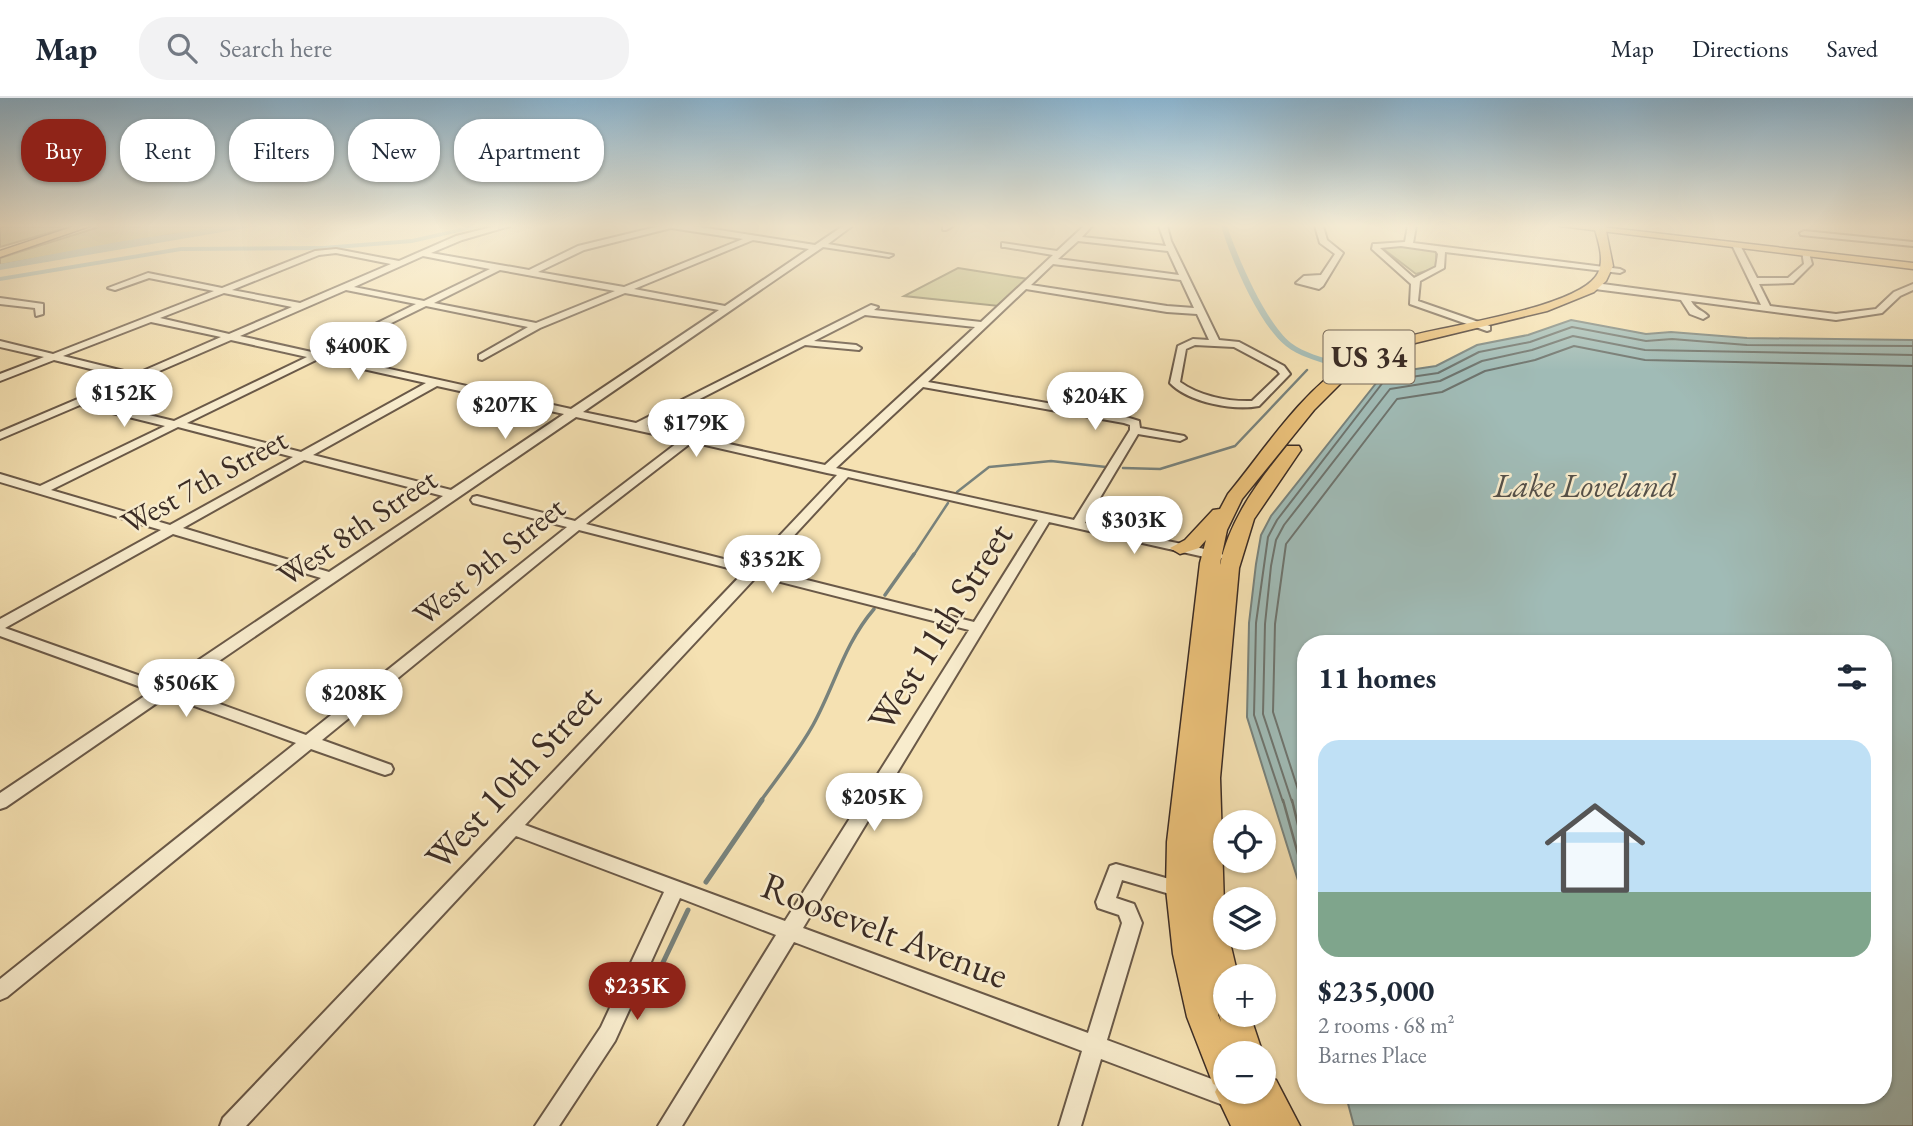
<!DOCTYPE html>
<html lang="en">
<head>
<meta charset="utf-8">
<style>
	:root { --surface:#fff; --page:#f2f2f3; --text:#1f2937; --muted:#747a83; --line:#e0e1e3; --accent:#8f2418 }
	body { margin:0; font-family:"EB Garamond",serif; background:var(--page); color:var(--text); height:100vh; display:flex; flex-direction:column; font-size:26px; white-space:nowrap }
	* { box-sizing:border-box; margin:0 }
	p { font-size:23px; color:var(--muted) }
	.icon { flex:none; width:38px; height:38px; fill:none; stroke:currentColor; stroke-width:2; stroke-linecap:round; stroke-linejoin:round }
	.map { position:relative; flex:1; overflow:hidden }
	.details { position:absolute; left:1297px; top:537px; width:595px; height:469px; display:flex; flex-direction:column; background:var(--surface); border-radius:28px; box-shadow:0 2px 5px #0004 }
	.details>* { flex:none }
	.hud { position:absolute; left:21px; top:21px; width:665px; height:63px; display:flex; gap:14px }
	.fabs { position:absolute; left:1213px; top:712px; display:grid; gap:14px }
	.fabs a { display:grid; place-items:center; width:63px; height:63px; border-radius:50%; background:var(--surface); box-shadow:0 2px 5px #0004; font-size:35px }
	.price { position:absolute; translate:-50% -60px; padding:0 16px; border-radius:24px; background:#fff; color:#222; font-size:23px; line-height:46px; filter:drop-shadow(0 2px 4px #0008) }
	.price::after { content:''; position:absolute; left:50%; top:42px; width:21px; height:16px; margin-left:-10px; background:inherit; clip-path:polygon(0 0,100% 0,50% 100%) }
	.price.current { background:var(--accent); color:#fff }
	ul { padding:0; list-style:none }
	li { display:grid; align-content:center; gap:14px; height:371px; padding:0 21px }
	li+li { border-top:2px solid var(--line) }
	li span { display:grid; place-items:center; height:217px; border-radius:21px; color:#555 }
	li>.icon { margin-inline-start:auto }
	span .icon { width:126px; height:126px; fill:#fffc; stroke-width:1 }
	li b { font-size:30px }
	h2 { display:flex; justify-content:space-between; align-items:center; height:84px; padding:0 21px; font-size:30px }
	.pill { padding:0 24px; border-radius:28px; background:var(--surface); box-shadow:0 2px 5px #0004; font-size:24px; line-height:63px }
	.pill.current { background:var(--accent); color:#fff }
	header { display:flex; align-items:center; gap:42px; box-sizing:border-box; height:98px; padding:0 35px; background:var(--surface); border-bottom:2px solid var(--line) }
	header strong { font-size:33px }
	nav { display:flex; gap:38px; margin-inline-start:auto; font-size:24px }
	.search { width:490px; height:63px; background:var(--page); display:flex; align-items:center; gap:18px; box-sizing:border-box; padding:0 24px; border-radius:28px; color:var(--muted); font-size:26px }
	.map>svg:first-child { display:block }
	.green { fill:#c4c087; stroke:#807656; stroke-width:2 }
	.water { fill:#a0bbb6; stroke:#78827c; stroke-width:2 }
	.lines { fill:none; stroke-linecap:round; stroke-linejoin:round }
	.shore-far1 { stroke:#6e746e; stroke-width:2 }
	.shore { stroke:#6e746e; stroke-width:2.5 }
	.stream-far2 { stroke:#78827c; stroke-width:2.5 }
	.stream-far1 { stroke:#78827c; stroke-width:3.5 }
	.stream { stroke:#78827c; stroke-width:5 }
	.canal { fill:#a0bbb6; fill-rule:evenodd }
	.river { fill:#a0bbb6; fill-rule:evenodd }
	.minor-casing { stroke:#6a5948; stroke-width:4 }
	.major-casing { stroke:#3b2c25; stroke-width:3 }
	.highway-casing { stroke:#3b2c25; stroke-width:3 }
	.minor { fill:#f8eccd; fill-rule:evenodd }
	.major { fill:#eac079; fill-rule:evenodd }
	.highway { fill:#eac079; fill-rule:evenodd }
	.labels { text-anchor:middle; stroke-width:5; stroke-linejoin:round; paint-order:stroke }
	.shield { fill:#f8eccd; stroke:#746657; stroke-width:2 }
	.shield-label { font-size:30px; font-weight:bold; fill:#3b2c25 }
	.street-label { font-size:32px; fill:#3b2c25; stroke:#f8eccd }
	.water-label { font-size:33px; font-style:italic; fill:#545049; stroke:#f8eccd }
	.near-street-label { font-size:38px; fill:#3b2c25; stroke:#f8eccd }
</style>
</head>
<body>
<header>
<strong>Map</strong>
<div class="search"><svg class="icon" aria-label="search" viewBox="0 0 24 24"><circle cx="10" cy="10" r="6"/><path d="M15 15l6 6"/></svg>Search here</div>
<nav><a>Map</a><a>Directions</a><a>Saved</a></nav>
</header>
<div class="map">
<svg width="1913" height="1028" viewBox="0 0 1913 1028">
	<rect width="100%" height="100%" fill="#f5e1b2"/>
	<filter id="stains"><feTurbulence type="fractalNoise" baseFrequency=".00286" numOctaves="4"/><feColorMatrix values="0 0 0 0 .2 0 0 0 0 .09 0 0 0 0 .02 0 0 0 .5 -.17"/></filter>
	<radialGradient id="worn" r=".72"><stop offset=".6" stop-color="#630" stop-opacity="0"/><stop offset="1" stop-color="#630" stop-opacity=".3"/></radialGradient>
	<path class="green" d="M0,129H69L0,149Z
		M99,129V128L239,129L170,137L0,167V160Z
		M1395,146L1436,153V170L1416,176L1382,150Z
		M958,170L1028,181L999,208L904,198Z"/>
	<path class="water" d="M1571,222L1646,236L1671,234L1747,240L1913,242V1028H1354L1346,998H1883V546H1306L1305,805L1247,619L1249,525L1256,466L1261,437L1271,418L1377,284L1364,279L1374,270L1389,275L1436,268L1477,247L1528,237Z"/>
	<g class="lines">
		<path class="shore-far1" d="M1283,704L1254,617L1256,525L1268,439L1277,422L1384,283L1438,275L1479,254L1530,244L1572,229L1646,243L1672,241L1747,247L1913,248
			M1292,704L1263,616L1265,526L1271,468L1276,442L1284,427L1390,291L1440,283L1482,263L1532,252L1573,238L1645,252L1913,257
			M1302,704L1273,614L1275,526L1286,446L1397,301L1442,294L1485,273L1535,262L1574,248L1645,262L1913,268"/>
		<path class="shore" d="M1283,702L1306,785
			M1292,702L1306,760
			M1302,702L1306,716"/>
		<path class="stream-far2" d="M1123,370L1160,371L1235,348L1307,272
			M957,394L989,369L1051,363L1106,369
			M913,458L948,405"/>
		<path class="stream-far1" d="M885,497L914,456
			M760,704C778,679 798,654 813,627C835,587 844,546 874,511"/>
		<path class="stream" d="M706,784L762,702
			M638,917L688,812"/>
		<path class="canal" d="M470,128H485L412,145L323,152L181,153L0,183V179L181,149L323,148L412,141Z
			M1221,128H1227C1238,160 1265,224 1291,245C1304,255 1322,259 1337,264V268H1331C1316,262 1298,258 1286,248C1259,227 1231,161 1221,128Z"/>
		<path class="river" d="M226,128H257L0,172V166L123,143Z"/>
		<defs>
			<path id="minor" d="M496,128H510L462,142L431,155L529,172L578,148L660,128H693L815,147L843,128H852L828,146L893,157L889,159L823,149L583,314L636,325L871,207L878,209L874,212L981,224L1053,157L1005,149H1002V145L1057,153L1084,128H1092L1082,139L1166,148L1159,128H1167L1171,143L1219,242L1239,244L1284,268L1290,276L1259,308C1233,313 1188,304 1170,285L1178,248L1193,241L1209,242L1197,216L1167,214L1026,191L928,284L1126,319L1139,323L1140,330L1184,338L1186,340L1180,343L1138,336L1085,425L1218,454L1225,458L1218,462L1049,424L803,830L1088,935L1122,825L1119,817L1098,810L1096,804L1110,768L1116,766L1187,786L1189,791L1187,796L1180,799L1122,782L1116,800L1134,806L1142,825L1107,942L1225,986V994H1240L1242,999L1239,1007L1231,1010L1101,961L1081,1028H1059L1082,953L794,844L682,1028H658L776,837L680,800L615,943L559,1028H535L601,929L664,794L516,738L246,1028H220L223,1020L744,474L579,432L322,642L391,667L393,671L391,675L385,677L379,675L311,651L7,899L0,902V881L296,645L167,598L6,709L0,711V695L152,593L0,538V521L161,432L0,384V376L40,388L165,328L80,307L0,341V334L127,280L54,262L0,283V276L44,259L0,249V243L53,256L214,193L149,180L115,192L108,190L148,175L222,190L315,153L336,151L399,163L456,138ZM671,130L743,141L624,189L538,174L584,152ZM753,142L809,151L725,208L634,191ZM1078,143L1168,153L1179,177L1058,161ZM336,155L391,166L300,205L232,192L319,157ZM423,158L490,171L424,203L354,189ZM1053,166L1181,182L1194,210L1167,208L1031,187ZM500,172L615,193L536,225L434,205ZM346,192L416,206L316,255L240,238ZM224,195L292,209L229,236L160,220ZM625,195L719,212L571,311L326,257L426,208L528,229L479,257V261L482,262L540,230ZM865,217L975,229L825,367L647,328L805,247L859,252L861,250L856,247L814,243ZM151,224L221,239L136,276L63,258ZM231,242L307,259L174,323L90,303ZM1195,247L1234,249L1277,272L1280,276L1252,303C1229,304 1199,298 1180,284L1186,251ZM318,261L426,285L301,354L187,325ZM437,288L564,316L451,392L313,357ZM923,289L1124,325L1130,327V332L1074,422L836,370ZM576,319L681,342L575,423L477,398L473,399L471,402L473,405L567,429L306,637L178,591ZM178,329L293,359L170,427L51,392ZM692,344L827,375L837,377L751,468L586,426ZM304,362L443,398L329,474L183,430ZM848,379L1038,422L974,524L763,471ZM173,436L321,480L163,586L5,530ZM757,478L969,532L785,823L525,727Z
				M943,128H953L946,132H943Z
				M1315,128H1323L1327,142L1343,155L1323,188L1319,191L1296,185L1304,178L1321,177L1335,156L1320,145Z
				M1408,128H1416L1413,145L1620,171L1624,173L1620,175L1445,154L1444,170L1420,183L1418,203L1490,228V232L1487,233L1410,206L1411,186L1372,151L1373,146H1376L1405,144ZM1401,148L1436,153L1438,156L1436,169L1414,180L1380,150Z
				M1804,133L1913,144V148L1801,137L1800,135Z
				M1737,147L1741,149L1757,180H1788L1804,166L1802,153L1809,155L1812,166L1793,185L1759,186L1770,208L1836,216L1876,211L1894,194L1913,186V192L1900,198L1882,215L1836,222L1691,203C1697,213 1701,211 1708,218L1703,221L1690,216L1681,202L1595,191L1591,188L1595,185L1761,207L1733,149Z
				M0,200L43,206V216L36,218L35,210L0,206Z"/>
			<path id="major" d="M75,128H90L0,159V153Z
				M1560,128H1593L1913,165V171Z"/>
			<path id="highway" d="M1594,128H1605L1613,168L1606,183L1594,194L1547,213L1415,245L1374,262L1346,280L1314,312L1242,401L1227,432L1220,465V467C1230,421 1257,385 1287,348H1299L1301,352L1254,421L1239,470L1220,680L1225,840H1229L1238,878H1225V903L1213,895L1221,924L1218,917L1225,906V917H1250L1263,956H1225V994H1264V977L1276,982L1300,1028H1231L1215,994L1218,988L1213,986L1187,919L1173,856L1166,791L1167,744L1200,465L1206,442L1199,450L1180,456L1170,450L1185,442L1213,412L1220,411L1228,396C1265,351 1300,295 1350,263C1366,253 1385,245 1403,240C1442,228 1581,210 1598,175C1605,161 1598,143 1594,128Z"/>
		</defs>
		<use href="#minor" class="minor-casing"/>
		<use href="#major" class="major-casing"/>
		<use href="#highway" class="highway-casing"/>
		<use href="#minor" class="minor"/>
		<use href="#major" class="major"/>
		<use href="#highway" class="highway"/>
	</g>
	<linearGradient id="sky" x2="0" y2="1"><stop stop-color="#8bb7d4"/><stop offset="0.47" stop-color="#faf2dc"/><stop offset="1" stop-color="#faf2dc" stop-opacity="0"/></linearGradient>
	<rect width="1913" height="272" fill="url(#sky)"/>
	<g class="labels">
		<rect class="shield" x="1323.5" y="232.5" width="91" height="53" rx="5"/>
		<g class="shield-label">
			<text x="1369" y="269">US 34</text>
		</g>
		<g class="street-label">
			<text transform="translate(204 383) rotate(-29)" y="11">West 7th Street</text>
			<text transform="translate(357 429) rotate(-34)" y="11">West 8th Street</text>
			<text transform="translate(489 463) rotate(-39)" y="11">West 9th Street</text>
		</g>
		<g class="water-label">
			<text x="1585" y="399">Lake Loveland</text>
		</g>
		<g class="near-street-label">
			<text transform="translate(940 529) rotate(-58)" y="13">West 11th Street</text>
			<text transform="translate(513 679) rotate(-47)" y="13">West 10th Street</text>
			<text transform="translate(885 832) rotate(21)" y="13">Roosevelt Avenue</text>
		</g>
	</g>
	<rect width="100%" height="100%" filter="url(#stains)"/>
	<rect width="100%" height="100%" fill="url(#worn)"/>
</svg>
<div class="fabs">
<a><svg class="icon" aria-label="locate" viewBox="0 0 24 24"><circle cx="12" cy="12" r="6"/><path d="M12 2v4M12 18v4M2 12h4M18 12h4"/></svg></a>
<a><svg class="icon" aria-label="layers" viewBox="0 0 24 24"><path d="M12 4l9 5-9 5-9-5zM3 14l9 5 9-5"/></svg></a>
<a>+</a>
<a>−</a>
</div>
<b class="price" style="left:358px;top:284px">$400K</b>
<b class="price" style="left:124px;top:331px">$152K</b>
<b class="price" style="left:1095px;top:334px">$204K</b>
<b class="price" style="left:505px;top:343px">$207K</b>
<b class="price" style="left:696px;top:361px">$179K</b>
<b class="price" style="left:1134px;top:458px">$303K</b>
<b class="price" style="left:772px;top:497px">$352K</b>
<b class="price" style="left:186px;top:621px">$506K</b>
<b class="price" style="left:354px;top:631px">$208K</b>
<b class="price" style="left:874px;top:735px">$205K</b>
<b class="price current" style="left:637px;top:924px">$235K</b>
<div class="hud">
<a class="pill current">Buy</a>
<a class="pill">Rent</a>
<a class="pill">Filters</a>
<a class="pill">New</a>
<a class="pill">Apartment</a>
</div>
<section class="details">
<h2>11 homes<svg class="icon" aria-label="filters" viewBox="0 0 24 24"><path d="M4 7h16M4 17h16"/><circle cx="9" cy="7" r="2"/><circle cx="15" cy="17" r="2"/></svg></h2>
<ul>
<li><span style="background:linear-gradient(#bfe0f5 70%,#7fa58c 0)"><svg class="icon" aria-label="home" viewBox="0 0 24 24"><path d="M3 11l9-7 9 7M6 9v11h12V9"/></svg></span><div><b>$235,000</b><p>2 rooms · 68 m²</p><p>Barnes Place</p></div></li>
</ul>
</section>
</div>
</body>
</html>
